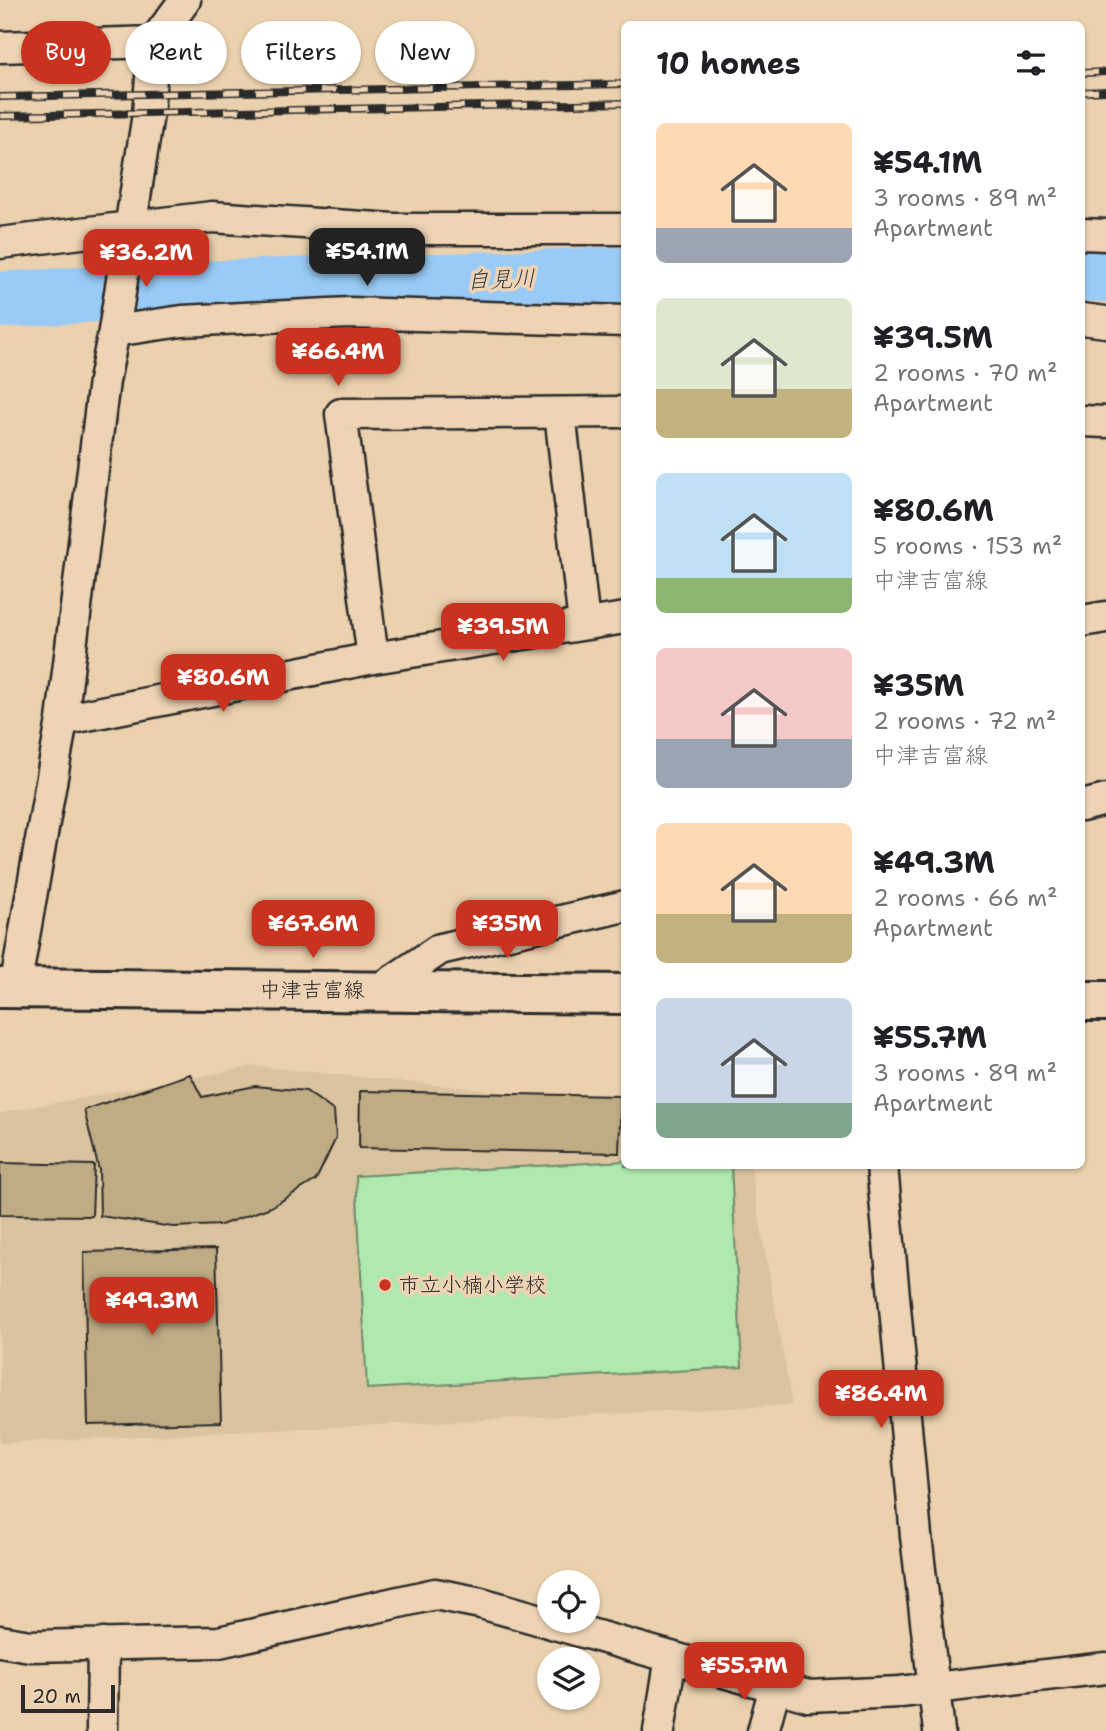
<!DOCTYPE html>
<html lang="en">
<head>
<meta charset="utf-8">
<style>
	:root { --surface:#fff; --page:#f2f2f2; --text:#202124; --muted:#757577; --accent:#c8321e }
	body { margin:0; font-family:"Shantell Sans","Klee One",sans-serif; background:var(--page); color:var(--text); height:100vh; display:flex; flex-direction:column; font-size:26px; white-space:nowrap }
	* { box-sizing:border-box; margin:0 }
	p { font-size:23px; color:var(--muted) }
	.icon { flex:none; width:38px; height:38px; fill:none; stroke:currentColor; stroke-width:2; stroke-linecap:round; stroke-linejoin:round }
	.map { position:relative; flex:1; overflow:hidden }
	.details { position:absolute; left:621px; top:21px; width:464px; height:1148px; display:flex; flex-direction:column; background:var(--surface); border-radius:10px; box-shadow:0 2px 5px #0004 }
	.details>* { flex:none }
	.top-card { position:absolute; left:21px; top:21px; width:495px; height:63px; display:flex; gap:14px }
	.fabs { position:absolute; left:537px; top:1570px; display:grid; gap:14px }
	.fabs a { display:grid; place-items:center; width:63px; height:63px; border-radius:50%; background:var(--surface); box-shadow:0 2px 5px #0004; font-size:35px }
	.scale { position:absolute; left:21px; bottom:18px; width:94px; box-sizing:border-box; padding-left:7px; border:4px solid #2b2b2b; border-top:0; font-size:19px; line-height:24px; white-space:nowrap; color:#2b2b2b; -webkit-text-stroke:5px #eed3b5; paint-order:stroke }
	.price { position:absolute; translate:-50% -60px; padding:0 16px; border-radius:14px; background:var(--accent); color:#fff; font-size:23px; line-height:46px; filter:drop-shadow(0 2px 4px #0008) }
	.price::after { content:''; position:absolute; left:50%; top:42px; width:21px; height:16px; margin-left:-10px; background:inherit; clip-path:polygon(0 0,100% 0,50% 100%) }
	.price.selected { background:#222; color:#fff }
	ul { padding:0; list-style:none }
	li { display:flex; align-items:center; gap:21px; height:175px; padding:0 35px }
	li span { display:grid; place-items:center; flex:none; width:196px; height:140px; border-radius:10px; color:#555 }
	li>.icon { margin-inline-start:auto }
	span .icon { width:84px; height:84px; fill:#fffc; stroke-width:1 }
	li b { font-size:30px }
	h2 { display:flex; justify-content:space-between; align-items:center; height:84px; padding:0 35px; font-size:30px }
	.pill { padding:0 24px; border-radius:32px; background:var(--surface); box-shadow:0 2px 5px #0004; font-size:24px; line-height:63px }
	.pill.selected { background:var(--accent); color:#fff }
	.map>svg:first-child { display:block }
	.built { fill:#dac39f }
	.green { fill:#b0e9ad; stroke:#6e8a6c; stroke-width:2 }
	.lines { fill:none; stroke-linecap:round; stroke-linejoin:round }
	.river { stroke:#9acbf6; stroke-width:56 }
	.building { fill:#bfac85; stroke:#2b2b2b; stroke-width:2 }
	.street-casing { stroke:#2b2b2b; stroke-width:35 }
	.secondary-casing { stroke:#2b2b2b; stroke-width:44 }
	.street { stroke:#eed3b5; stroke-width:30 }
	.secondary { stroke:#eed3b5; stroke-width:38 }
	.rail-casing { stroke:#2b2b2b; stroke-width:8 }
	.rail { stroke:#eed3b5; stroke-width:5; stroke-dasharray:16; stroke-linecap:butt }
	.poi-dot { fill:#c8321e; stroke:#eed3b5; stroke-width:2.5 }
	.labels { text-anchor:middle; stroke-width:7; stroke-linejoin:round; paint-order:stroke }
	.street-label { font-size:21px; fill:#2b2b2b; stroke:#eed3b5 }
	.poi-label { font-size:21px; fill:#2b2b2b; stroke:#eed3b5; text-anchor:start }
	.water-label { font-size:23px; font-style:italic; fill:#3c4349; stroke:#eed3b5 }
</style>
</head>
<body>
<div class="map">
<svg width="1106" height="1731" viewBox="0 0 1106 1731">
	<rect width="100%" height="100%" fill="#ebd1ad"/>
	<filter id="ink" filterUnits="userSpaceOnUse"><feTurbulence type="fractalNoise" baseFrequency=".0143" numOctaves="2"/><feDisplacementMap in="SourceGraphic" scale="14" xChannelSelector="R" yChannelSelector="G"/><feConvolveMatrix kernelMatrix="1 2 1 2 8 2 1 2 1" color-interpolation-filters="sRGB"/></filter>
	<g filter="url(#ink)">
		<path class="built" d="M255,1066L625,1105V1166H750L792,1405L0,1443V1113Z"/>
		<path class="green" d="M625,1161V1166H731L742,1367L367,1389L356,1176Z"/>
		<g class="lines">
			<path class="river" d="M1082,273L1106,274
				M0,300L161,290L625,275"/>
		</g>
		<path class="building" d="M190,1074L202,1097L255,1086L306,1091L334,1111L336,1138L316,1180L271,1207L221,1225L173,1227L100,1216L99,1170L84,1110Z
			M360,1091L621,1096L619,1153L359,1148Z
			M0,1163L94,1165L92,1216L0,1215Z
			M216,1249L221,1422L88,1425L84,1252Z"/>
		<g class="lines">
			<defs>
				<path id="street" d="M0,47L154,42
					M1082,234L1106,235
					M0,243L212,217L394,229H625
					M1082,319L1106,322
					M114,331L182,321L350,313L625,321
					M560,413L584,624
					M1082,421L1106,422
					M1082,621L1106,617
					M373,658L341,414L625,412
					M62,720L373,658L625,618
					M1082,806L1106,800
					M15,988L62,720L104,381L114,331L148,114L154,42L185,0
					M379,990L440,949L625,906
					M882,1166L916,1536L939,1731
					M0,1641L30,1646L219,1642L435,1594L481,1603L808,1696L900,1692L1106,1668
					M102,1731L103,1644
					M659,1731L671,1657
					M763,1731L775,1687"/>
				<path id="secondary" d="M0,988L625,994
					M1082,1001H1106"/>
			</defs>
			<use href="#street" class="street-casing"/>
			<use href="#secondary" class="secondary-casing"/>
			<use href="#street" class="street"/>
			<use href="#secondary" class="secondary"/>
			<defs>
				<path id="rail" d="M1082,73L1106,72
					M1082,92L1106,91
					M0,97L625,84
					M0,116L625,103"/>
			</defs>
			<use href="#rail" class="rail-casing"/>
			<use href="#rail" class="rail"/>
		</g>
	</g>
	<circle class="poi-dot" cx="385" cy="1285" r="7"/>
	<g class="labels">
		<g class="street-label">
			<text x="312" y="997">中津吉富線</text>
		</g>
		<g class="poi-label">
			<text x="399" y="1292">市立小楠小学校</text>
		</g>
		<g class="water-label">
			<text transform="translate(501 279) rotate(-2)" y="8">自見川</text>
		</g>
	</g>
</svg>
<div class="fabs">
<a><svg class="icon" aria-label="locate" viewBox="0 0 24 24"><circle cx="12" cy="12" r="6"/><path d="M12 2v4M12 18v4M2 12h4M18 12h4"/></svg></a>
<a><svg class="icon" aria-label="layers" viewBox="0 0 24 24"><path d="M12 4l9 5-9 5-9-5zM3 14l9 5 9-5"/></svg></a>
</div>
<div class="scale">20 m</div>
<b class="price selected" style="left:367px;top:288px">¥54.1M</b>
<b class="price" style="left:146px;top:289px">¥36.2M</b>
<b class="price" style="left:338px;top:388px">¥66.4M</b>
<b class="price" style="left:503px;top:663px">¥39.5M</b>
<b class="price" style="left:223px;top:714px">¥80.6M</b>
<b class="price" style="left:313px;top:960px">¥67.6M</b>
<b class="price" style="left:507px;top:960px">¥35M</b>
<b class="price" style="left:152px;top:1337px">¥49.3M</b>
<b class="price" style="left:881px;top:1430px">¥86.4M</b>
<b class="price" style="left:744px;top:1702px">¥55.7M</b>
<div class="top-card">
<a class="pill selected">Buy</a>
<a class="pill">Rent</a>
<a class="pill">Filters</a>
<a class="pill">New</a>
</div>
<section class="details">
<h2>10 homes<svg class="icon" aria-label="filters" viewBox="0 0 24 24"><path d="M4 7h16M4 17h16"/><circle cx="9" cy="7" r="2"/><circle cx="15" cy="17" r="2"/></svg></h2>
<ul>
<li><span style="background:linear-gradient(#ffd9b3 75%,#9aa5b1 0)"><svg class="icon" aria-label="home" viewBox="0 0 24 24"><path d="M3 11l9-7 9 7M6 9v11h12V9"/></svg></span><div><b>¥54.1M</b><p>3 rooms · 89 m²</p><p>Apartment</p></div></li>
<li><span style="background:linear-gradient(#dfe7d0 65%,#c2b280 0)"><svg class="icon" aria-label="home" viewBox="0 0 24 24"><path d="M3 11l9-7 9 7M6 9v11h12V9"/></svg></span><div><b>¥39.5M</b><p>2 rooms · 70 m²</p><p>Apartment</p></div></li>
<li><span style="background:linear-gradient(#bfe0f5 75%,#8fb573 0)"><svg class="icon" aria-label="home" viewBox="0 0 24 24"><path d="M3 11l9-7 9 7M6 9v11h12V9"/></svg></span><div><b>¥80.6M</b><p>5 rooms · 153 m²</p><p>中津吉富線</p></div></li>
<li><span style="background:linear-gradient(#f6c9c9 65%,#9aa5b1 0)"><svg class="icon" aria-label="home" viewBox="0 0 24 24"><path d="M3 11l9-7 9 7M6 9v11h12V9"/></svg></span><div><b>¥35M</b><p>2 rooms · 72 m²</p><p>中津吉富線</p></div></li>
<li><span style="background:linear-gradient(#ffd9b3 65%,#c2b280 0)"><svg class="icon" aria-label="home" viewBox="0 0 24 24"><path d="M3 11l9-7 9 7M6 9v11h12V9"/></svg></span><div><b>¥49.3M</b><p>2 rooms · 66 m²</p><p>Apartment</p></div></li>
<li><span style="background:linear-gradient(#c9d6e8 75%,#7fa58c 0)"><svg class="icon" aria-label="home" viewBox="0 0 24 24"><path d="M3 11l9-7 9 7M6 9v11h12V9"/></svg></span><div><b>¥55.7M</b><p>3 rooms · 89 m²</p><p>Apartment</p></div></li>
</ul>
</section>
</div>
</body>
</html>
